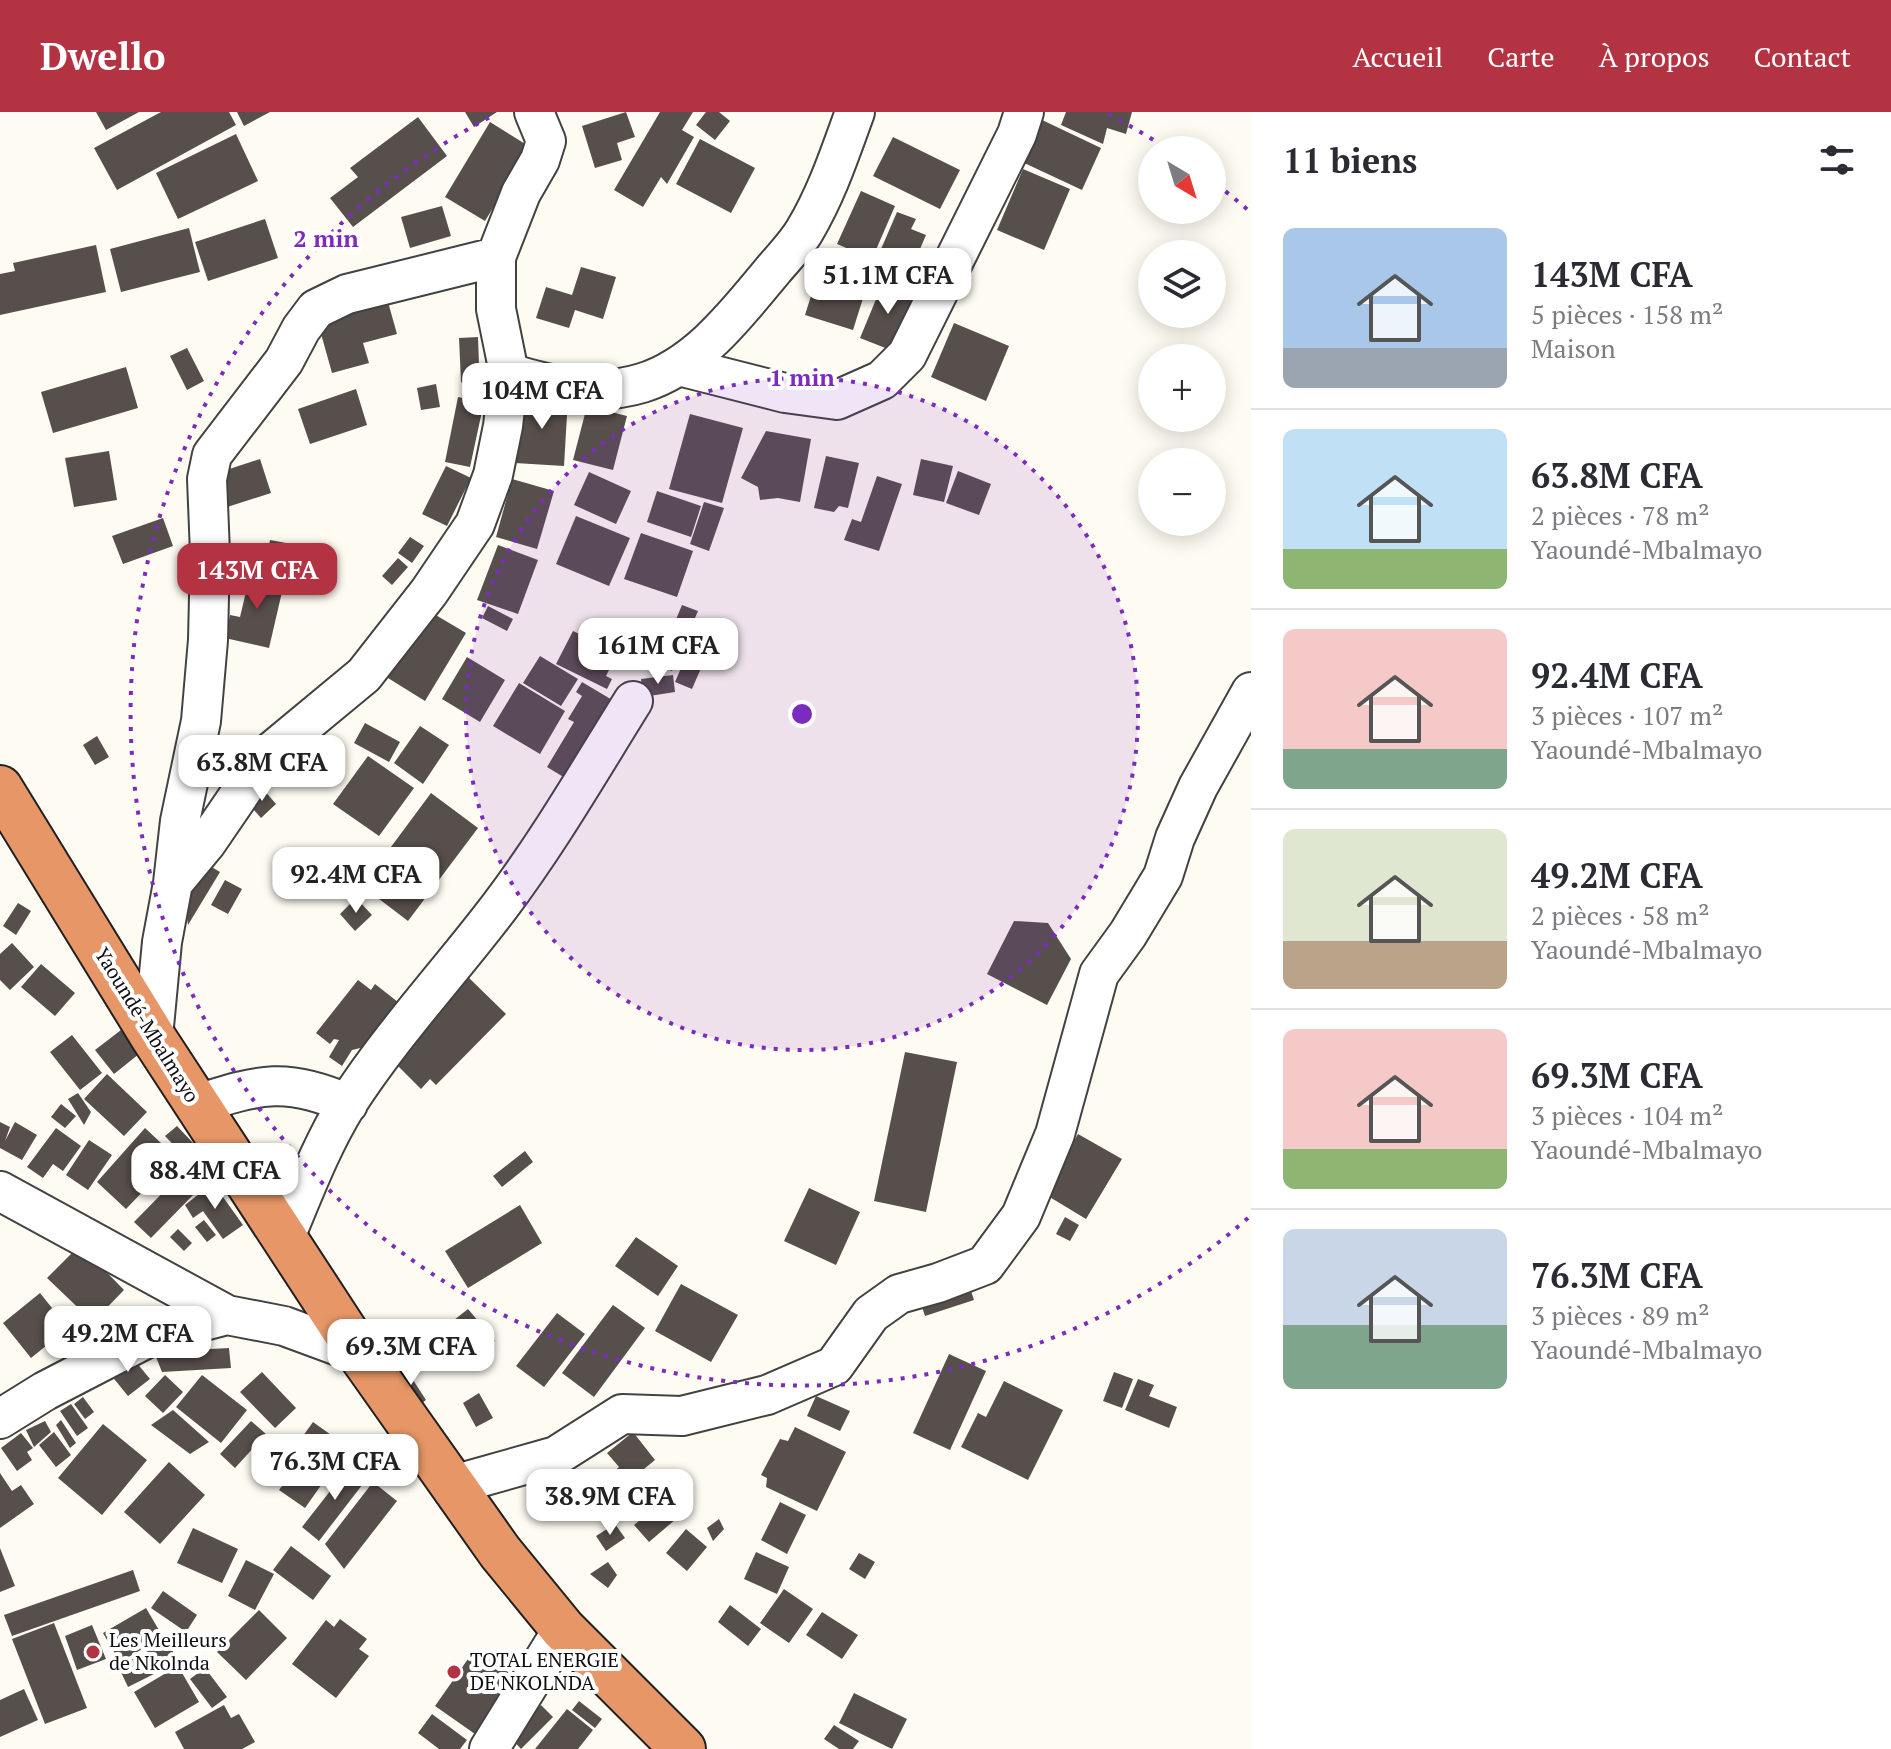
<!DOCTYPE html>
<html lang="fr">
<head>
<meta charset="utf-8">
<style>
	:root { --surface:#fff; --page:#f2f2f3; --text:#2b2b33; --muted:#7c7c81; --line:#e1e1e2; --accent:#b33343 }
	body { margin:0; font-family:"PT Serif",serif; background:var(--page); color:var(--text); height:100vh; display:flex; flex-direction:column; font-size:30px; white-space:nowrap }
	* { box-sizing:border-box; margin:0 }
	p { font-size:26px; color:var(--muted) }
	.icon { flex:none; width:44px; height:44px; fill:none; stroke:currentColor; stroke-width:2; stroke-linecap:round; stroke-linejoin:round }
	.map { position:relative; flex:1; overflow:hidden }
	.side { display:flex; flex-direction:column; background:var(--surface); width:640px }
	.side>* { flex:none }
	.needle { width:52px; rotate:142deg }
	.controls { position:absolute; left:1138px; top:24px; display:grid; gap:16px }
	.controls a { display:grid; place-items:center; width:88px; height:88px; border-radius:50%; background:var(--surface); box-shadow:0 4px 20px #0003; font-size:40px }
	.price { position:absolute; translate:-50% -68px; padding:0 18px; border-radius:16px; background:#fff; color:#222; font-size:26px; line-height:52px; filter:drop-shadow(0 2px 4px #0008) }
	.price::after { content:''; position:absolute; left:50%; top:48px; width:24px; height:18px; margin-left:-12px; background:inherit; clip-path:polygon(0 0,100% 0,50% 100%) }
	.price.current { background:var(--accent); color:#fff }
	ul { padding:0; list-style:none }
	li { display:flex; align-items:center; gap:24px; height:200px; padding:0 32px }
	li+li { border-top:2px solid var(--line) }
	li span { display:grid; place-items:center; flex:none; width:224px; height:160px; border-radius:12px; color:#555 }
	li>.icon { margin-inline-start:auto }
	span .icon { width:96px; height:96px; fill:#fffc; stroke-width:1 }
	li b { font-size:34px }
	h2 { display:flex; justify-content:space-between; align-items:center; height:96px; padding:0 32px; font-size:34px }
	header { display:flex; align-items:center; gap:48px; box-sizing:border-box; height:112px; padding:0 40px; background:var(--accent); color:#fff }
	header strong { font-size:38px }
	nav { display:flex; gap:44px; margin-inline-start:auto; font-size:28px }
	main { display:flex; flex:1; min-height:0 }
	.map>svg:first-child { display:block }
	.building { fill:#574f4c }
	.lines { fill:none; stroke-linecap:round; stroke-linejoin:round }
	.minor-casing { stroke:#424242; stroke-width:42 }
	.highway-casing { stroke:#202020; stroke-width:48 }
	.minor { stroke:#fff; stroke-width:38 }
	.highway { stroke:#e79767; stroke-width:44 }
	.ring { fill:none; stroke:#7b2cbf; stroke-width:4; stroke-dasharray:4 8 }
	.poi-dot { fill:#b33343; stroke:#fff; stroke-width:3 }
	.labels { text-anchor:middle; stroke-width:8; stroke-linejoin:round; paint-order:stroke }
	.street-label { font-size:20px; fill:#0f0f0f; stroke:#fff }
	.poi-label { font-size:20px; fill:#0f0f0f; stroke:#fff; text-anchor:start }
	.centre { fill:#7b2cbf; stroke:#fff; stroke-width:4 }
	.ring-label { font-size:24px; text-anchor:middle; font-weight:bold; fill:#7b2cbf; stroke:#fff; stroke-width:8; stroke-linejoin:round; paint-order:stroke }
</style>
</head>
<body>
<header>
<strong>Dwello</strong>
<nav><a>Accueil</a><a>Carte</a><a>À propos</a><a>Contact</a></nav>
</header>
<main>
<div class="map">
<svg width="1251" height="1637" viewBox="0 0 1251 1637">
	<rect width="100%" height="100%" fill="#fefbf2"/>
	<path class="building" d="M96,0H139L106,18Z
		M161,0H229L236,13L117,78L94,36Z
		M237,0H270L244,14Z
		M465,0H497L474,15Z
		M626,0L635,25L617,31L622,48L595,56L582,14Z
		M660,0H693L682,18L694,25L667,72L661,65L643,95L614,78Z
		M706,0H719L730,9L715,28L696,13Z
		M1066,0H1132L1126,22L1107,16L1103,32L1061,13Z
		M418,5L447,44L353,115L330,86L358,65L350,56Z
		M1040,7L1101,36L1082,78L1020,49Z
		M490,10L530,35L485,109L445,85Z
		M236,22L258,69L178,107L156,61Z
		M893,25L960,58L940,97L873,64Z
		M700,27L755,56L731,101L676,72Z
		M1023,57L1070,77L1044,138L997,118Z
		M861,79L895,94L872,147L837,132Z
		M442,94L451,124L410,136L401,105Z
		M897,100L916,107L911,117L926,123L908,165L875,151Z
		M265,107L278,146L208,169L195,130Z
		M189,116L200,160L121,180L110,137Z
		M96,133L106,180L0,203V162L15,159L13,151Z
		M822,149L870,164L853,218L805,203Z
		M581,155L616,165L603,207L575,198L569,216L536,206L546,175L572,183Z
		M884,168L917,181L893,239L860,226Z
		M388,190L397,222L363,231L369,251L332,261L318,211Z
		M954,211L1009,234L986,289L931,265Z
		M478,225L480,281L461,270L459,226Z
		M187,236L204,269L187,278L170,244Z
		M126,255L138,296L53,321L41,280Z
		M436,272L440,295L421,298L417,276Z
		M356,277L367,313L310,332L298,297Z
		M520,283L568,286L564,354L515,351Z
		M458,285L484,290L470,355L445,350Z
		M587,294L627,304L613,358L573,348Z
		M690,302L743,316L722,391L669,377Z
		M766,319L811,327L800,390L778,386L760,388L758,375L741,366Z
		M109,339L117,388L74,395L65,346Z
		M826,344L859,351L848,396L839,394L834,400L814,396Z
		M260,347L271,381L221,397L211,363Z
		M921,347L953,354L944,390L913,383Z
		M446,354L471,366L447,414L422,402Z
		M958,359L991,372L979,403L946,391Z
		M589,360L631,379L616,412L574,393Z
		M877,364L902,372L879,439L844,428L852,407L861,410Z
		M512,367L554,379L537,437L496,425Z
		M657,379L701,394L691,425L647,410Z
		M704,390L724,396L709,439L690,432Z
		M576,404L630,426L609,474L556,452Z
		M163,406L173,434L123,452L112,424Z
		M641,421L693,439L677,485L624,467Z
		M410,425L424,434L412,451L398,441Z
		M270,428L286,431L282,453L266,450Z
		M498,433L538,448L518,502L477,488Z
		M398,446L408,455L392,473L382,464Z
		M251,459L285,467L269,536L225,526L230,503L240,505Z
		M682,493L698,499L672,559L657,553Z
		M488,494L513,507L507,519L482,506Z
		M429,499L466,521L425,589L388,566Z
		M700,512L717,519L692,577L675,570Z
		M573,519L618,540L606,564L612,567L607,577L556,552Z
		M540,544L578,567L561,594L523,571Z
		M467,545L505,568L480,610L442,587Z
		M673,563L675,580L643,585L641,567Z
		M582,570L614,589L575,672L547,655L574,610L568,607L582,584L576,580Z
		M519,571L565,599L540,642L493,614Z
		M365,611L400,630L389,650L354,631Z
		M420,614L449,633L423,672L394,651Z
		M97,624L109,645L95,653L83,633Z
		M368,644L414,676L379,724L333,692Z
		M263,677L276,692L261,706L247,690Z
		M431,681L478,716L408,809L362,774Z
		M200,748L220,760L188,813L183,778Z
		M225,768L242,777L228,802L211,793Z
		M356,786L372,803L355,819L340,802Z
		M18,791L31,799L16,823L3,814Z
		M1014,809L1048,811L1071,847L1047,893L987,862Z
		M12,831L34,855L10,878L0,868V842Z
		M41,852L75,881L55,904L21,875Z
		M465,862L506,902L436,973L430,967L421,977L386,942Z
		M358,868L371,878L375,872L403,894L373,933L352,938L342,954L329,945L339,928L334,927L330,932L316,921Z
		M121,918L139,942L114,962L95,938Z
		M72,923L102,961L80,978L50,940Z
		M905,940L957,950L926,1100L874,1089Z
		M107,962L147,1000L124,1024L84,987Z
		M78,981L91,1000L84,1013L68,987Z
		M61,992L76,1004L65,1016L51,1005Z
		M0,1010L10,1015L5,1029L15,1010L37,1023L22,1048L0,1036Z
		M177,1014L195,1033L184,1044L165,1024Z
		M56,1016L81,1034L63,1059L53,1052L43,1066L27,1055Z
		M145,1016L176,1045L126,1097L97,1070Z
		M1078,1022L1122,1047L1086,1107L1043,1081Z
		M89,1028L112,1043L88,1078L66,1063Z
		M525,1039L533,1050L502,1075L493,1064Z
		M190,1044L205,1064L194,1074L178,1054Z
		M179,1064L195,1081L151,1126L134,1110Z
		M213,1071L243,1113L223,1127L203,1099L193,1106L185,1093Z
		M809,1076L860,1100L836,1153L784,1129Z
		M520,1093L542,1131L468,1176L445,1139Z
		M1065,1105L1079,1113L1070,1129L1056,1122Z
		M204,1108L216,1123L207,1130L195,1115Z
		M178,1117L192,1131L184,1139L170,1125Z
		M636,1125L678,1154L658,1184L615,1154Z
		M80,1133L124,1178L93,1210L47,1166Z
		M681,1172L738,1203L711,1250L655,1219Z
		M969,1173L974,1188L925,1204L920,1189Z
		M40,1181L68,1216L31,1246L3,1211Z
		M613,1193L645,1216L594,1285L562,1261Z
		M468,1197L495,1229L472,1249L444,1216Z
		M557,1201L585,1222L544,1275L516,1254Z
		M229,1236L231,1256L162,1260L154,1240Z
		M127,1239L150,1267L128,1284L106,1257Z
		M949,1242L986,1259L950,1338L913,1321Z
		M406,1257L426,1288L417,1295L394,1260Z
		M262,1260L296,1296L275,1316L240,1280Z
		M1114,1260L1133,1267L1122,1296L1103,1289Z
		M165,1263L183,1280L163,1301L145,1284Z
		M202,1263L247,1298L221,1331L176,1295Z
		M1138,1267L1154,1273L1149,1284L1177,1295L1169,1316L1125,1298Z
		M1004,1269L1063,1298L1028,1368L961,1335L978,1301L986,1305Z
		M479,1281L493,1306L476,1315L463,1291Z
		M816,1284L850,1299L840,1319L807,1304Z
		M83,1285L94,1300L85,1307L74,1292Z
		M71,1292L88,1316L77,1324L60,1299Z
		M173,1298L209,1330L190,1342L151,1313Z
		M61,1308L76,1331L70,1336L56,1313Z
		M45,1309L51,1320L34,1335L26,1318Z
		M251,1309L266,1322L235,1356L220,1342Z
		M313,1310L348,1335L305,1396L279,1378L292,1361L285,1349Z
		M103,1312L147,1348L102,1403L58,1366Z
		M795,1315L846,1340L817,1399L766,1375L767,1366L761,1363L780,1327L788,1329Z
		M54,1320L71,1343L56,1355L39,1333Z
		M633,1320L655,1348L617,1379L607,1366L619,1355L607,1341Z
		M21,1321L33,1336L27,1340L32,1348L17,1359L1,1336Z
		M169,1350L205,1383L160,1432L124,1400Z
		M352,1351L369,1364L319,1429L302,1415Z
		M0,1361L12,1379L21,1373L34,1392L0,1416Z
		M373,1370L397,1389L344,1457L325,1432Z
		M632,1374L647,1394L627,1409L612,1390Z
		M669,1384L683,1401L649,1430L634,1413Z
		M780,1390L806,1403L787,1442L761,1428Z
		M719,1407L724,1417L713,1429L707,1416Z
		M615,1412L625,1426L606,1439L596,1424Z
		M193,1416L238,1437L222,1471L177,1451Z
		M686,1417L707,1435L687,1459L666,1441Z
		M291,1434L331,1464L313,1488L273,1458Z
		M0,1436L15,1474L0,1480Z
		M756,1440L789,1455L777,1482L744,1467Z
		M859,1441L875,1450L865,1467L849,1457Z
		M246,1448L274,1462L255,1498L228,1484Z
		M608,1450L617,1463L608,1476L590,1462Z
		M133,1458L140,1479L12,1524L4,1503Z
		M784,1477L813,1497L789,1531L760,1511Z
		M163,1479L197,1503L186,1520L151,1496Z
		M730,1493L761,1517L748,1534L718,1510Z
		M146,1496L163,1525L120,1550L103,1521Z
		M259,1498L287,1526L246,1568L217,1540Z
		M822,1500L858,1523L842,1547L806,1523Z
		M340,1507L367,1527L359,1537L369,1544L336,1586L292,1552L326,1508L334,1515Z
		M54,1511L87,1596L45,1612L12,1527Z
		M92,1513L106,1547L77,1558L65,1524Z
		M168,1529L178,1550L128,1575L118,1554Z
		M475,1537L515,1565L475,1622L435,1594Z
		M178,1554L199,1590L155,1616L134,1580Z
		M205,1556L227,1585L212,1596L190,1567Z
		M24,1577L38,1608L0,1625V1588Z
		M854,1581L907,1607L892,1637L839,1611Z
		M579,1589L602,1607L595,1616L572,1598Z
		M224,1593L231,1606L239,1602L255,1630L242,1637H184L175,1620Z
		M541,1593L553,1605L521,1637L510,1625Z
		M567,1597L593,1618L578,1637H535Z
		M432,1602L467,1628L460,1637H439L418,1621Z
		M834,1613L859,1629L853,1637H839L824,1627Z"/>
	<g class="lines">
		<defs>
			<path id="minor" d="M679,254L785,281L837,288L882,268L907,243L1017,22L1024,0
				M509,261C552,274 597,285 642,271C698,254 738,200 774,157C785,144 797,132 805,118C827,81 840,41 855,0
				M173,771L180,709L201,609L208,528L210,441L207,367L212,343L284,249L301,217L316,197L347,182L496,145
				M153,925L162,830L173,771L207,730L265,645L364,563L429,480L475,412L493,363L503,314L509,261L496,197V145L521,81L540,48L546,29L534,0
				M197,992C259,973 285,964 348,992
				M0,1079L227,1203L284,1214L360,1242
				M285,1125C304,1080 321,1034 347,992C392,922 450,860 500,794C549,729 590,658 633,589
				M0,1307L45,1279L155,1222L227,1203
				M453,1373L556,1344L622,1302L682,1304L767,1283L834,1254L871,1202L899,1182L938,1171L985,1153L1021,1104L1055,1022L1099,862L1128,822L1163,764L1175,726L1198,675L1251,580
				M489,1637L563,1517"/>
			<path id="highway" d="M0,676L153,925L360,1242L500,1440L563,1517L683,1637"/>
		</defs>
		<use href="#minor" class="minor-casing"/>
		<use href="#highway" class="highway-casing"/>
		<use href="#minor" class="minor"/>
		<use href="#highway" class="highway"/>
	</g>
	<circle cx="802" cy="602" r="336" fill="#7b2cbf" fill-opacity=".12"/>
	<g class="ring">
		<circle cx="802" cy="602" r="336"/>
		<path d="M1248 1106A673 673 0 1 1 496 2M1108 2A673 673 0 0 1 1169 38M1216 72A673 673 0 0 1 1248 98"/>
	</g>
	<g class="poi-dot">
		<circle cx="93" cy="1540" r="8"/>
		<circle cx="454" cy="1560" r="8"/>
	</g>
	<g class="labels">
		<g class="street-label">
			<text transform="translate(147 913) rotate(58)" y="7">Yaoundé-Mbalmayo</text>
		</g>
		<g class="poi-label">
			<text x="109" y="1535">Les Meilleurs<tspan x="109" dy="23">de Nkolnda</tspan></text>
			<text x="470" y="1555">TOTAL ENERGIE<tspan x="470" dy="23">DE NKOLNDA</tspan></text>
		</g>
	</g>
	<circle cx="802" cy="602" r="12" class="centre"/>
	<g class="ring-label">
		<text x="326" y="135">2 min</text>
		<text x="802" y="274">1 min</text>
	</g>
</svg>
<div class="controls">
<a><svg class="needle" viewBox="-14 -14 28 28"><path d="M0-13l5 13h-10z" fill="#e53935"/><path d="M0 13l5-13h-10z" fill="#7c7c81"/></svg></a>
<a><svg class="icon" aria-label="layers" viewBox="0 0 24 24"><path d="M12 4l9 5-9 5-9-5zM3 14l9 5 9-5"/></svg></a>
<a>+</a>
<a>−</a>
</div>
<b class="price" style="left:888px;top:204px">51.1M CFA</b>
<b class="price" style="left:542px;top:319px">104M CFA</b>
<b class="price current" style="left:257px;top:499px">143M CFA</b>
<b class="price" style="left:658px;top:574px">161M CFA</b>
<b class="price" style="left:262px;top:691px">63.8M CFA</b>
<b class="price" style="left:356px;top:803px">92.4M CFA</b>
<b class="price" style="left:215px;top:1099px">88.4M CFA</b>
<b class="price" style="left:128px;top:1262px">49.2M CFA</b>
<b class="price" style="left:411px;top:1275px">69.3M CFA</b>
<b class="price" style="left:335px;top:1390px">76.3M CFA</b>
<b class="price" style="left:610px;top:1425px">38.9M CFA</b>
</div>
<section class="side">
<h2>11 biens<svg class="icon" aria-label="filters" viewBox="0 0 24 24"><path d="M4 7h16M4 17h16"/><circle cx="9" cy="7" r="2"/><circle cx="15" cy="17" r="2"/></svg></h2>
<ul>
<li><span style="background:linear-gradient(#a9c7e8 75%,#9aa5b1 0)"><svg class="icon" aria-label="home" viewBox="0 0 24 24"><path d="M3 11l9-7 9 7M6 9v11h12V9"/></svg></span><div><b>143M CFA</b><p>5 pièces · 158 m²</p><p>Maison</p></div></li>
<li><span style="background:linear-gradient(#bfe0f5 75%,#8fb573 0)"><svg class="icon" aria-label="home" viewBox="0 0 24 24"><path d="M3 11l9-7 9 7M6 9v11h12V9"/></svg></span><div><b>63.8M CFA</b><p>2 pièces · 78 m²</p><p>Yaoundé-Mbalmayo</p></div></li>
<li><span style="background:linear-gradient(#f6c9c9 75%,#7fa58c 0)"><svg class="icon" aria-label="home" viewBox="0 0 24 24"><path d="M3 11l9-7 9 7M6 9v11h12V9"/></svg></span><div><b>92.4M CFA</b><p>3 pièces · 107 m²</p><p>Yaoundé-Mbalmayo</p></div></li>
<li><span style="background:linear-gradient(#dfe7d0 70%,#b9a48a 0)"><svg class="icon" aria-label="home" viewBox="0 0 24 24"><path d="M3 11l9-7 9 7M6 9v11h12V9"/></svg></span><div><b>49.2M CFA</b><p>2 pièces · 58 m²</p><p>Yaoundé-Mbalmayo</p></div></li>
<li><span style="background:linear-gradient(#f6c9c9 75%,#8fb573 0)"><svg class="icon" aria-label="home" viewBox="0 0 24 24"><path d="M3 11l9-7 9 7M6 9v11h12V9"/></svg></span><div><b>69.3M CFA</b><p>3 pièces · 104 m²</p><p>Yaoundé-Mbalmayo</p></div></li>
<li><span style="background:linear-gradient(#c9d6e8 60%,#7fa58c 0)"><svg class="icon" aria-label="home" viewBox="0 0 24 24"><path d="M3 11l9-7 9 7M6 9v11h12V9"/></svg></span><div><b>76.3M CFA</b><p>3 pièces · 89 m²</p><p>Yaoundé-Mbalmayo</p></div></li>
</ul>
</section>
</main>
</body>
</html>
